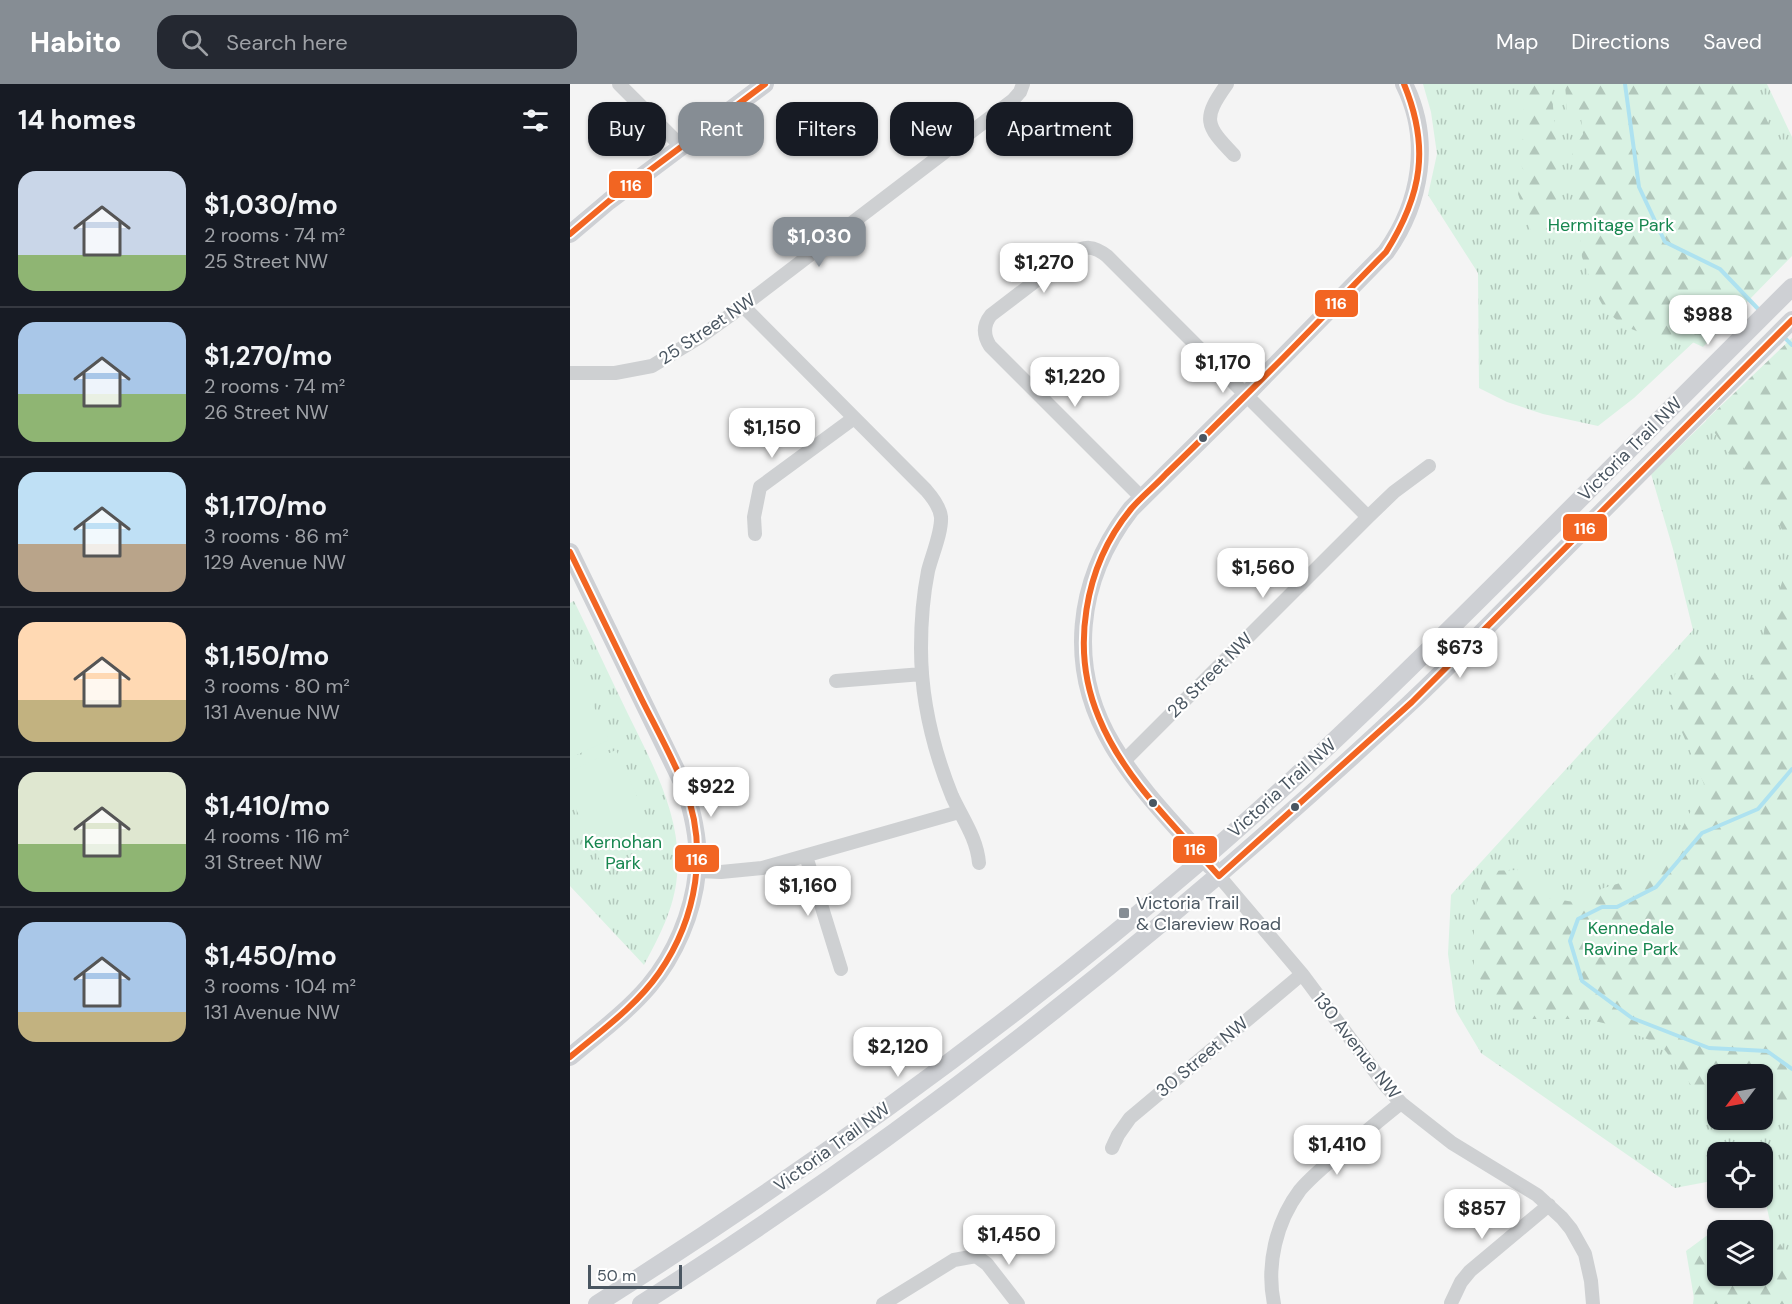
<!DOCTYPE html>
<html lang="en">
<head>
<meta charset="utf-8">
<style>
	:root { --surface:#171b24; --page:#242831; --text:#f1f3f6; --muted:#9ea1a6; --line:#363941; --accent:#868d94 }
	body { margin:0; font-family:"DM Sans",sans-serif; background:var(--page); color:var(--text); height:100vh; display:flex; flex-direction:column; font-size:22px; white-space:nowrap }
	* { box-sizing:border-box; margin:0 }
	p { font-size:20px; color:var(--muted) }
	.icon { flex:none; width:33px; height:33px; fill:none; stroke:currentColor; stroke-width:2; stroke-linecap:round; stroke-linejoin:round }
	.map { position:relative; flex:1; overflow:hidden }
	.panel { display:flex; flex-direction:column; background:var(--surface); width:570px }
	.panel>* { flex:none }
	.banner { position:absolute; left:18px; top:18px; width:570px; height:54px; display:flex; gap:12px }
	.needle { width:39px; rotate:238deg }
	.buttons { position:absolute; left:1137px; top:980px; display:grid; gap:12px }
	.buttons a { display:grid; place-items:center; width:66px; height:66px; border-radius:12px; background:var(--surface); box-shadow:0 2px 4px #0004; font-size:30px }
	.scale { position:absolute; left:18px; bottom:15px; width:94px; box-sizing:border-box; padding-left:6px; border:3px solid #4a5661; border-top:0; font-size:16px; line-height:21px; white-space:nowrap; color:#4a5661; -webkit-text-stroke:4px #fff; paint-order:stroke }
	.price { position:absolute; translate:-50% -51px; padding:0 14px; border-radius:12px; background:#fff; color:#222; font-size:20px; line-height:39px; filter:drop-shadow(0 2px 3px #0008) }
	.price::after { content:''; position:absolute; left:50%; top:36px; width:18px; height:14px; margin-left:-9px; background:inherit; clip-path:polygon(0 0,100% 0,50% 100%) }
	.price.on { background:var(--accent); color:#fff }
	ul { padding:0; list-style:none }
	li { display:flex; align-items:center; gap:18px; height:150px; padding:0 18px }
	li+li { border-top:2px solid var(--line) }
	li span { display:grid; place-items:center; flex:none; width:168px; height:120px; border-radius:18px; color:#555 }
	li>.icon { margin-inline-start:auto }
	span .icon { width:72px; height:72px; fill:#fffc; stroke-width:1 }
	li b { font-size:26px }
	h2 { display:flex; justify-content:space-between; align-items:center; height:72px; padding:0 18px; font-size:26px }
	.tag { padding:0 21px; border-radius:18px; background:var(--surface); box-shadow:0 2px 4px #0004; font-size:21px; line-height:54px }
	.tag.on { background:var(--accent); color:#fff }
	header { display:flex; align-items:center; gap:36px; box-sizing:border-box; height:84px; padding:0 30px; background:var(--accent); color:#fff }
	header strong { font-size:28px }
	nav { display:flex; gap:33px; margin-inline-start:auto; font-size:21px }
	.search { width:420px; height:54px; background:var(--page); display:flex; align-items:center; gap:15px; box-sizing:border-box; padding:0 21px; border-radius:18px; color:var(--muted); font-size:22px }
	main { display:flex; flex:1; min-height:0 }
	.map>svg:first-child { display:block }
	.grass { fill:url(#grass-tufts); fill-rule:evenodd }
	.forest { fill:url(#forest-firs) }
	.pitch { fill:#d9f2e3 }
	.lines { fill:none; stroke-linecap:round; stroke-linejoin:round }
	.stream { stroke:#aee2f0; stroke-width:4 }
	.street { stroke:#ced0d2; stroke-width:14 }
	.secondary { stroke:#ced0d4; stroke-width:18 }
	.bus-1-casing { stroke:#fff; stroke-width:10 }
	.bus-1 { stroke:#f26522; stroke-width:6 }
	.bus-dot { fill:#4a5661; stroke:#fff; stroke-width:2 }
	.poi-dot { fill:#868d94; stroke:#fff; stroke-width:2 }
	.labels { text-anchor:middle; stroke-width:4.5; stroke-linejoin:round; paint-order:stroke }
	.park-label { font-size:18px; fill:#17864f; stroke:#fff }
	.street-label { font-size:18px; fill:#4a5661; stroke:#fff }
	.poi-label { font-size:18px; fill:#4a5661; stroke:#fff; text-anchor:start }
	.line-badge { stroke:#fff; stroke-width:2 }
	.badge-label { font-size:16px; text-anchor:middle; font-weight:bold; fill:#fff }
</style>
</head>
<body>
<header>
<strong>Habito</strong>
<div class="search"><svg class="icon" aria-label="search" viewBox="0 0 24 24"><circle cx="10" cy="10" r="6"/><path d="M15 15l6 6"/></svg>Search here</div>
<nav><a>Map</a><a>Directions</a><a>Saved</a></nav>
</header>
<main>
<section class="panel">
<h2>14 homes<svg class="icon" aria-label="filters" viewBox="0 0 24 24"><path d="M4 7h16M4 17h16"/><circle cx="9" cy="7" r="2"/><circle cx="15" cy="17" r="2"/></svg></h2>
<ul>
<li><span style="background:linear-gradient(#c9d6e8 70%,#8fb573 0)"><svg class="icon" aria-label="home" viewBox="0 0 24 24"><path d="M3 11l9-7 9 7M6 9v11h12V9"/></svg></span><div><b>$1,030/mo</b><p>2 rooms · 74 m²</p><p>25 Street NW</p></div></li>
<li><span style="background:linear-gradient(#a9c7e8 60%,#8fb573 0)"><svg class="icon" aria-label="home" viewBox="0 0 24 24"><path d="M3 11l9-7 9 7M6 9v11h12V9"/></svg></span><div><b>$1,270/mo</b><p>2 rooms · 74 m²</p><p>26 Street NW</p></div></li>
<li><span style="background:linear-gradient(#bfe0f5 60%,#b9a48a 0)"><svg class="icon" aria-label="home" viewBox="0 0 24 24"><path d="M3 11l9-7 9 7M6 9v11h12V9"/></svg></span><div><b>$1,170/mo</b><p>3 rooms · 86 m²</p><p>129 Avenue NW</p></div></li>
<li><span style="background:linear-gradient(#ffd9b3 65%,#c2b280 0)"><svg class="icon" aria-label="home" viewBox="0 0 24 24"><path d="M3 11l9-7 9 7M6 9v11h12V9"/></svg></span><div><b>$1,150/mo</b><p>3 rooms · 80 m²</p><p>131 Avenue NW</p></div></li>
<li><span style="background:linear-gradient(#dfe7d0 60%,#8fb573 0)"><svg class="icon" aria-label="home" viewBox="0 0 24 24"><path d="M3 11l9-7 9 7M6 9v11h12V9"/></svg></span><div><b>$1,410/mo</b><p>4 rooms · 116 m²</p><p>31 Street NW</p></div></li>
<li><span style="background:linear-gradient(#a9c7e8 75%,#c2b280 0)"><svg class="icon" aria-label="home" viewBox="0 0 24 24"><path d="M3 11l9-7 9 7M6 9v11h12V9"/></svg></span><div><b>$1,450/mo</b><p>3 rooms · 104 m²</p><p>131 Avenue NW</p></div></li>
</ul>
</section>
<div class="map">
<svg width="1222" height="1220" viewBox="0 0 1222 1220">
	<defs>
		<pattern id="grass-tufts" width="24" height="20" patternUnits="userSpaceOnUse" patternTransform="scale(1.5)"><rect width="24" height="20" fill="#d9f2e3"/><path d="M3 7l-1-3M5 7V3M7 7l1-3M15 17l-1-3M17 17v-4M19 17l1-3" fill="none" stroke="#b2c7bb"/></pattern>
		<pattern id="forest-firs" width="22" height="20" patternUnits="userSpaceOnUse" patternTransform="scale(1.5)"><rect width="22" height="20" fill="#d9f2e3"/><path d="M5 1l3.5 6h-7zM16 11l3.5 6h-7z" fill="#b2c7bb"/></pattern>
	</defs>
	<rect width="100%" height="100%" fill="#f4f4f4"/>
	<path class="grass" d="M853,0H1197L1222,53V166L1064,314L1028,342L973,330L937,318L909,304L908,189L858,111L867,70L861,28Z
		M1222,254V1220H1123L1128,1178L1148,1191H1192L1193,1147L1201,1142L1193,1107L1192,1068H1148L1147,1096L1105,1104L911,969L886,927L878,870L881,811L1123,546L1103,465L1081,390ZM1148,990H1192V1035H1148Z
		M4,517C22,554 39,591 57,628C82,679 113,734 107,792C104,825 89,853 74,881L0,802V519Z"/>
	<path class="forest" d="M952,0H981L992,123L990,148L973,149L961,147L948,110L954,88L948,72L954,51L953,33L954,17Z
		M995,0H1179L1222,87V172L1133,263L1105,250L1084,254L1054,242L1036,227L1025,208L1012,173L1004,101L1002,68L1013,50L1011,34L997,26Z
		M1222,254V1029L1205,1022L1193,1025L1192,990H1148L1147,1026L1139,1025L1091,961L1046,942L1016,935H960L921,917L904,882V829L916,787L949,786L964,794L979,814L1004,818L1034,804L1069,793L1104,761L1134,700L1109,641L1099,609L1110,576L1132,568L1155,605L1186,592L1195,542L1209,508L1221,469L1208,436L1184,394L1160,371L1136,336Z
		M1188,1137L1209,1158L1222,1178V1220H1125L1116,1167L1139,1150L1147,1147L1148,1191H1192V1146H1169Z"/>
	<path class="pitch" d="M0,570L39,656L0,674Z
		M46,666L87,756L32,781L0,712V687Z"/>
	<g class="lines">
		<path class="stream" d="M1055,0L1069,103L1095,158L1150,185L1191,228
			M1214,253L1222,261
			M1222,685L1188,725L1132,749L1086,803L1047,823H1032L1008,835L1000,857L1012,897L1062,934L1139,964L1197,967L1222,985"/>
		<path class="street" d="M49,0L112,63
			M657,0C632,35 635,41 664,71
			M173,222L356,406C363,414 370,423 371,433C372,448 362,471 358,487C353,512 351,538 351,564C351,614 363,665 382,712C392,734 407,754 409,779
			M0,289H45L82,282L130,253L173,222L443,16L450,8L453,0
			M572,414L420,262C413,251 413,241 421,231L501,170C515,161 524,162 537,172L798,433
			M185,450L184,433L190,403L284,334
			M266,597L352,590
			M553,678L798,433L824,408L859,382
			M236,772L271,885
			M127,787L151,788L192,784L389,728
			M649,792L732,890L815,1001L831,1019L882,1059L967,1111L992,1134L1001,1145L1015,1170L1021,1197L1023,1220
			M542,1064L548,1051L560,1034L732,890
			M881,1219L891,1198L900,1187L979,1121
			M313,1220L384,1176L406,1172L417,1180L448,1220
			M704,1220C696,1181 706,1138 730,1106C743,1091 759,1078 774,1066C793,1050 812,1034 831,1019"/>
		<path class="secondary" d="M0,150L39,117L195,0
			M0,468L114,702C123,729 130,760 127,788C123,829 105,871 79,902C56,929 27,950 0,973
			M641,782C607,743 570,707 543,662C496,584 506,496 561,425L676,311L816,168C851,119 862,56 834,0
			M27,1220C239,1086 442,939 632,776C746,678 853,572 959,466C1047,378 1135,291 1222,203
			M71,1220C347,1046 602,842 839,620C882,580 922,537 964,496C1050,409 1136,323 1222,236"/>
		<defs>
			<path id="bus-1" d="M834,0C860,63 852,111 816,168C768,217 722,266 673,314C648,339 622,365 596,390C585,402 571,413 561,425C514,482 500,566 529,634C554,695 606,743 649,792L842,618L1222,236
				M0,150L39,117L195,0
				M0,468C24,517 48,566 72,616C86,644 102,673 114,702C139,764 127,834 89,889C66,922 31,947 0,973"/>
		</defs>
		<use href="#bus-1" class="bus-1-casing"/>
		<use href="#bus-1" class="bus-1"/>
	</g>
	<g class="bus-dot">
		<circle cx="633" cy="354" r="5"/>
		<circle cx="583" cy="719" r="5"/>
		<circle cx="725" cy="723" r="5"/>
	</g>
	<rect class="poi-dot" x="548" y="823" width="12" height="12" rx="3"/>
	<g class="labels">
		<g class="park-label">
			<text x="1041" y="147">Hermitage Park</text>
			<text x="53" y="764">Kernohan<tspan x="53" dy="21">Park</tspan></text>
			<text x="1061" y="850">Kennedale<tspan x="1061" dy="21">Ravine Park</tspan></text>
		</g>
		<g class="street-label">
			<text transform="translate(137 245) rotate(-34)" y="6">25 Street NW</text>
			<text transform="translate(1060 365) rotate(-45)" y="6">Victoria Trail NW</text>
			<text transform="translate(640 591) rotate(-45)" y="6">28 Street NW</text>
			<text transform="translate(712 704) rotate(-42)" y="6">Victoria Trail NW</text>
			<text transform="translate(787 962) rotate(52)" y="6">130 Avenue NW</text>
			<text transform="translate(632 973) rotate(-40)" y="6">30 Street NW</text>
			<text transform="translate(262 1063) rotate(-36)" y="6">Victoria Trail NW</text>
		</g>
		<g class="poi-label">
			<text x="566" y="825">Victoria Trail<tspan x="566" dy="21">&amp; Clareview Road</tspan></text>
		</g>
	</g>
	<g class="line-badge">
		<rect x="38" y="86" width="45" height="29" rx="6" fill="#f26522"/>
		<rect x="744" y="205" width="45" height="29" rx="6" fill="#f26522"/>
		<rect x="992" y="429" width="46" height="29" rx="6" fill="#f26522"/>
		<rect x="602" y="751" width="46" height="29" rx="6" fill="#f26522"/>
		<rect x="104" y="760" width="46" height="29" rx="6" fill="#f26522"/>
	</g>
	<g class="badge-label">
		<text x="61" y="107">116</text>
		<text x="766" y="225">116</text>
		<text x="1015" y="450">116</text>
		<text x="625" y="771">116</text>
		<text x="127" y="781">116</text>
	</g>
</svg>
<div class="buttons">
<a><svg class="needle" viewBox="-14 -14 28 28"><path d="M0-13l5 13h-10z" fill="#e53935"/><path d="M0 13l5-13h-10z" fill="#9ea1a6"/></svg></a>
<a><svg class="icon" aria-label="locate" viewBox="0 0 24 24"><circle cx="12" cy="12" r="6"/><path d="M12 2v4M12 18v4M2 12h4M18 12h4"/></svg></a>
<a><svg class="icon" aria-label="layers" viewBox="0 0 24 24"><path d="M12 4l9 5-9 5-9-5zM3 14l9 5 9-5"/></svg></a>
</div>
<div class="scale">50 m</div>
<b class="price on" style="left:249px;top:184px">$1,030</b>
<b class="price" style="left:474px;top:210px">$1,270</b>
<b class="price" style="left:1138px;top:262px">$988</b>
<b class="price" style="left:653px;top:310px">$1,170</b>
<b class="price" style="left:505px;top:324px">$1,220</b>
<b class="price" style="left:202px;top:375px">$1,150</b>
<b class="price" style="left:693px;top:515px">$1,560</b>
<b class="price" style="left:890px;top:595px">$673</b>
<b class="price" style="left:141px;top:734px">$922</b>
<b class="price" style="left:238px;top:833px">$1,160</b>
<b class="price" style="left:328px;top:994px">$2,120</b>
<b class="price" style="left:767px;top:1092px">$1,410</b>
<b class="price" style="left:912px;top:1156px">$857</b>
<b class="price" style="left:439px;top:1182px">$1,450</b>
<div class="banner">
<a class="tag">Buy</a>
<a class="tag on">Rent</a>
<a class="tag">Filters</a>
<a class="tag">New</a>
<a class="tag">Apartment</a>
</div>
</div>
</main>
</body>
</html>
